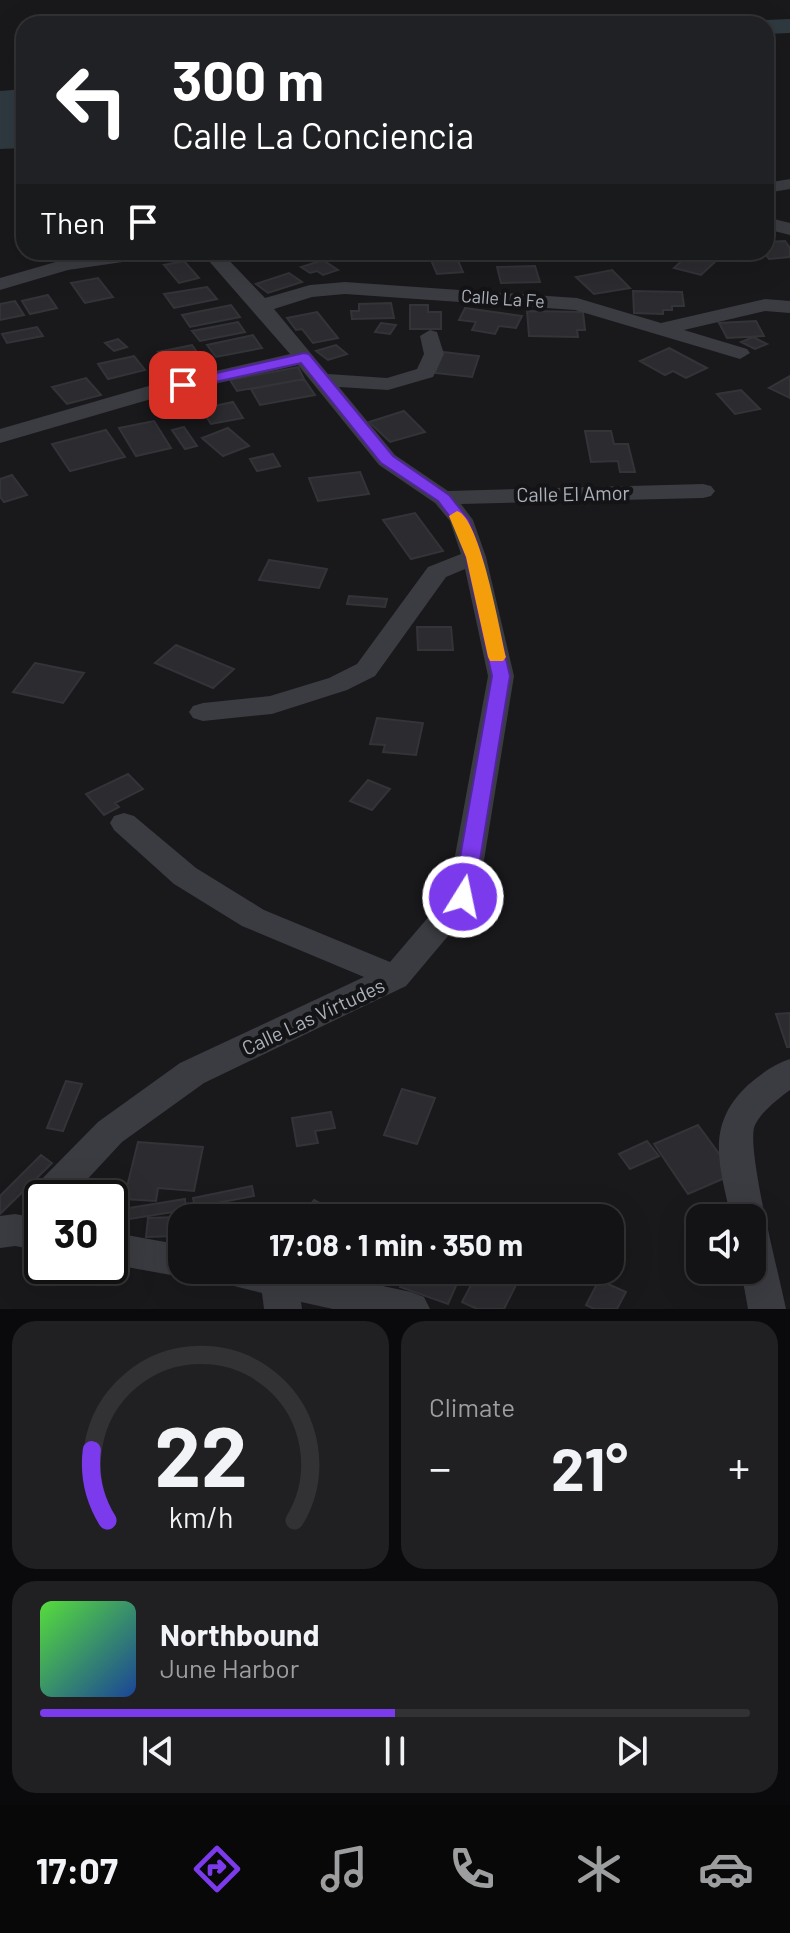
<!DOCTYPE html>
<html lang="en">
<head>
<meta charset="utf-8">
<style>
	:root { --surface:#131315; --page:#202022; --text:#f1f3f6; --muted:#9d9ea0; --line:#323234; --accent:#7c3aed }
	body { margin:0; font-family:Barlow,sans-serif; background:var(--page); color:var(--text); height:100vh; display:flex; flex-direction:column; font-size:30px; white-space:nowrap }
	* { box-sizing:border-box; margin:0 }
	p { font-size:26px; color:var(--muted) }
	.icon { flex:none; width:44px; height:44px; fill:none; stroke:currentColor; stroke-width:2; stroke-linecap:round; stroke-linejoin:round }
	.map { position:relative; height:1309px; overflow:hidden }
	.panel { display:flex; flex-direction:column; gap:12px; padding:12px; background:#0a0a0c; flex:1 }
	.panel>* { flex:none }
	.guide { position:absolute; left:16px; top:16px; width:758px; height:244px; border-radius:24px; box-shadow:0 8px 32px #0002,0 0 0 2px var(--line); background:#202124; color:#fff; overflow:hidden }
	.tools { position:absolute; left:686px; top:1204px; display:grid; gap:16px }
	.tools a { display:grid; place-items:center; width:80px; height:80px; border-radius:16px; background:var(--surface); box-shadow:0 8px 32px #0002,0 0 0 2px var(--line); font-size:40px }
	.speed { position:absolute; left:24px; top:1180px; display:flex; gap:16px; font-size:40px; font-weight:700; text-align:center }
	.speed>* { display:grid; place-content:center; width:104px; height:104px; border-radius:50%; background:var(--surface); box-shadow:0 8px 32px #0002,0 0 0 2px var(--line); line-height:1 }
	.speed .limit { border:4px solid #111; border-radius:12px; background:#fff; color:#111 }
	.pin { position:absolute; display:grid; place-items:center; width:68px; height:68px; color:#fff; margin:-34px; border-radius:16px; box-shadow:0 4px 12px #0006 }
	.me { position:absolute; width:88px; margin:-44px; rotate:10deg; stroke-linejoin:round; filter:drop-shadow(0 0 6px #0008) }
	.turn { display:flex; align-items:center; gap:28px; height:168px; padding:0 24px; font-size:36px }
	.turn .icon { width:104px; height:104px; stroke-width:2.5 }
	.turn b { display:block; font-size:56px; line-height:68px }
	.then { display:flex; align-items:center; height:76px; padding:0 24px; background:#0003; gap:16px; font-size:30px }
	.big { font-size:60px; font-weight:700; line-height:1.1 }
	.panel .tile { flex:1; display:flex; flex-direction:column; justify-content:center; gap:12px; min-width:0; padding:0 28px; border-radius:24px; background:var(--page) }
	.panel .dial { align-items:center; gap:0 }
	.dial svg { height:208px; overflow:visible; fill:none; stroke:var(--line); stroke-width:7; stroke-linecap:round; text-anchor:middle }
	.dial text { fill:var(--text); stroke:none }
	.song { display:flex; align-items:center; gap:24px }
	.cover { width:96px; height:96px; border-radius:12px; background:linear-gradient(135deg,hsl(110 70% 55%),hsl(220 70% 35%)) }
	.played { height:8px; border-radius:4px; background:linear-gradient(90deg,var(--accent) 50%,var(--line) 50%) }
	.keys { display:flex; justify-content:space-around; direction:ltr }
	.heat { display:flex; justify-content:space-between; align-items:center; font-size:44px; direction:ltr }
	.panel .tiles { flex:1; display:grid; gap:12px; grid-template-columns:1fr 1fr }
	.tile:last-child { grid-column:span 2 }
	.trip { position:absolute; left:168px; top:1204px; width:456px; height:80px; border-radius:24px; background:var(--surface); box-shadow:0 8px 32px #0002,0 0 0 2px var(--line); font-weight:700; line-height:80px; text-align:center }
	.menu { display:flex; height:128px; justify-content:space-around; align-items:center; background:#080808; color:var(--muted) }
	.menu .icon { width:56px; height:56px }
	.menu .active { color:var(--accent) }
	.menu b { font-size:36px; color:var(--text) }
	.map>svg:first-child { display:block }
</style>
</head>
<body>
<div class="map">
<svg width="790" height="1309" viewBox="0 0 790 1309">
	<rect width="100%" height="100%" fill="#19191c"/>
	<path fill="#2f3a40" d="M24 89V148L0 149V91Z"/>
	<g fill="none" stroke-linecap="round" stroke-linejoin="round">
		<path fill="#2f3a40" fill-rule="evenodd" d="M790 19V33L766 34V24H757L766 20Z"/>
	</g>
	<path fill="#2c2c30" stroke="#333438" stroke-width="2" d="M785 241 790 248V257L769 259 764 252 766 242Z
		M690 253 717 260 701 275 674 268Z
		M456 256 463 272 437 274 430 258Z
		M323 260 338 270 323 275 317 271 310 273 301 267Z
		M184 261 199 278 179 283 164 265Z
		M535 266 540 282 501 283 497 267Z
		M612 270 630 288 594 294 576 277Z
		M289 273 302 282 268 293 256 284Z
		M98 278 113 297 85 303 71 283Z
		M207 287 217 299 174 308 164 294Z
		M633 291 682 292 684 306H672V310H663V314L634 313Z
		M48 295 57 308 30 314 22 301Z
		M15 301 24 315 0 320V304Z
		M391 303 394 318 352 319 351 311H359V304Z
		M231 305 240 317 190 327 182 315Z
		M410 305H428V312H441V329H410Z
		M465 308 522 316 516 328 499 326 495 334 472 330 476 322 459 320Z
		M527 311 583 312 585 330H577L578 337 529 336Z
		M317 312 338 338 313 343 302 329 296 330 287 318Z
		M756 321 764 336 727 338 719 323Z
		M238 322 245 332 200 341 192 331Z
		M381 323 396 325 390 334 375 332Z
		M37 327 43 336 7 343 2 334Z
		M253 335 262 348 216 357 207 345Z
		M753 337 767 344 755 349 741 342Z
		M118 339 127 347 114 351 105 343Z
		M192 345 210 370 182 376 171 359 164 361 158 352Z
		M336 345 347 354 328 360 316 351Z
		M669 348 707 368 686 378 673 371 665 375 640 361Z
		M443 352 479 356 472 377 435 373Z
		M134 356 145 370 108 379 98 364Z
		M298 367 304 379 237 391 230 380Z
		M790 376V398L769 388Z
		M86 378 101 395 67 404 52 387Z
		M304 379 315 395 260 405 251 389Z
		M741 390 760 409 735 414 717 394Z
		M233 402 243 418 211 424 201 409Z
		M404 411 425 432 390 442 369 422Z
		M154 421 171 448 136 456 119 428Z
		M184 427 197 446 185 449 172 430Z
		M228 428 249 446 223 456 202 438Z
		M106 430 125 457 70 471 52 444Z
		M585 431H611L614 444H628L635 472H620L618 461 591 462Z
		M273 454 280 466 257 471 250 459Z
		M360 472 369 494 318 501 309 478Z
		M12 475 27 495 4 502 0 497V479Z
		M415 513 443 551 411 559 383 520Z
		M269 560 327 569 319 588 259 580Z
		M349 596 387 599 385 607 347 604Z
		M417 627H451L453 650H418Z
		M176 645 234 669 213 688 155 663Z
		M35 663 84 673 63 703 13 692Z
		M377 718 423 723 416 755 383 752 385 745 370 744Z
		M128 774 143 789 115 803 119 807 104 815 86 794Z
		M368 780 390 789 372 810 350 801Z
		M790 1013V1047H787L776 1014Z
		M66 1081 82 1084 63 1131 47 1128Z
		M402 1089 435 1098 417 1144 384 1135Z
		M331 1112 335 1128 315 1131 318 1143 297 1146 292 1118Z
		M698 1125 734 1174 688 1194 654 1144Z
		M647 1141 659 1156 630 1169 619 1154Z
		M138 1142 203 1147 194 1191 158 1188 156 1201 124 1199Z
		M41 1155 52 1163 0 1214V1196Z
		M252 1186 254 1196 195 1207 193 1198Z
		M185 1199 186 1210 110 1222V1211Z
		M314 1200 347 1218H300Z
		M178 1217 177 1236 146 1237 148 1218Z
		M334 1270H387L372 1292Z
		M408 1270H463L448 1304 400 1287Z
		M479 1270H499L519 1279 504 1309H477L462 1302Z
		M599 1280 626 1292 617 1309H594L586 1305Z"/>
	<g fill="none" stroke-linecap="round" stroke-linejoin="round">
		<path fill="#3a3c41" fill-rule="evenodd" d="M790 179V189L766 193V183Z
			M766 217 790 223V235L766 229Z
			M113 252H159L150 258 68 270 0 290V278L66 259Z
			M201 252H221L265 298 310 285 345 282 577 298 661 323 765 299 790 301V313L765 311 684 330 747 349 750 353 740 359 575 310 345 294 312 297 274 309 328 374 387 378 417 369 424 354 420 336 430 330 437 332 444 354 433 377 388 390 339 387 395 455 448 491 703 484 711 486 715 491 711 496 703 498 461 504 473 520 486 557 514 676 478 897 474 905 406 986 204 1083 122 1142 70 1198H42V1212L34 1209 29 1198 34 1187 98 1122 180 1063 364 977 242 926 174 884 114 830 110 823 114 816 124 813 134 816 196 868 264 910 390 962 448 894 488 676 465 569 446 577 375 676 347 690 272 714 203 721 193 718 189 712 193 706 203 703 270 696 329 678 357 664 428 567 461 554 450 521 435 503 379 465 298 365 158 397 0 443V429L145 387 290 354Z
			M790 1059V1090C778 1099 762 1111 755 1125 745 1146 780 1278 786 1309H748L741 1270H752V1218H731C720 1167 704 1126 748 1085 761 1074 774 1064 790 1059Z
			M15 1214 42 1219V1251L15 1246 0 1248V1216Z
			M110 1232 182 1245V1270H196L182 1277 110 1264Z
			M213 1270H308L411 1292 424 1297 430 1309H333L301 1302 302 1309H264L262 1293 218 1282Z"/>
	</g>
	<path fill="#7c3aed" stroke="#51269a" stroke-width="2" d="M304 353 309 354 393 456 449 495 469 520 482 557 510 676 474 897 471 902H456L453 897 492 676 466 557 453 521 438 501 381 463 301 363 183 389 176 385 178 382Z"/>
	<path fill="#f59e0b" d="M457 511C480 517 500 632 506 657L503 661H490L488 657 466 557 449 516Z"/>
	<g text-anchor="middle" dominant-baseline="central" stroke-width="8" stroke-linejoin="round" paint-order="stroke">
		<g font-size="18" fill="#acb2bb" stroke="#141417">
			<text transform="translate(503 298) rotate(4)">Calle La Fe</text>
		</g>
		<g font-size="20" fill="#acb2bb" stroke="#141417">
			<text transform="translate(573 493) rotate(-1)">Calle El Amor</text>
			<text transform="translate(313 1016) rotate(-25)">Calle Las Virtudes</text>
		</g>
	</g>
</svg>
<div class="tools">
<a><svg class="icon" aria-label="sound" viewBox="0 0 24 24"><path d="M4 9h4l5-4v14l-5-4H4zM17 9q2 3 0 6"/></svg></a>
</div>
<div class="speed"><div class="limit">30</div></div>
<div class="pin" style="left:183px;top:385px;background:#d93025"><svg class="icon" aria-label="arrive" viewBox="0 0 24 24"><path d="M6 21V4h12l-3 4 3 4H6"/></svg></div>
<svg class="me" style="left:463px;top:897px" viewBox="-20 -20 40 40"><circle r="17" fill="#7c3aed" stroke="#fff" stroke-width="3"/><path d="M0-11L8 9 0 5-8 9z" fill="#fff"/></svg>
<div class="trip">17:08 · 1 min · 350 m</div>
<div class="guide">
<div class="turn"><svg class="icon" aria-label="left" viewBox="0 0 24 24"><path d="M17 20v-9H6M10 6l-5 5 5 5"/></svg><div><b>300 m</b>Calle La Conciencia</div></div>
<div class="then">Then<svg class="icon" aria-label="arrive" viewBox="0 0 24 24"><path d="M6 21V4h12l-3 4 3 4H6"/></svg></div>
</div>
</div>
<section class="panel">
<div class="tiles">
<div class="tile dial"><svg viewBox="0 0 100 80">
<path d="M14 69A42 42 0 1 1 86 69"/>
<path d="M14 69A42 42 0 0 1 8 42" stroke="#7c3aed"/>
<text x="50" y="56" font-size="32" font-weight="700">22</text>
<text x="50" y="72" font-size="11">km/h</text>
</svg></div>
<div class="tile"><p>Climate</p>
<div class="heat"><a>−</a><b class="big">21°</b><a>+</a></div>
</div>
<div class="tile">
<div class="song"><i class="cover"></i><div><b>Northbound</b><p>June Harbor</p></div></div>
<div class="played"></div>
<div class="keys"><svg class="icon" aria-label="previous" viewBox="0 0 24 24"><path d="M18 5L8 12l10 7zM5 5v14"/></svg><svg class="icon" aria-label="pause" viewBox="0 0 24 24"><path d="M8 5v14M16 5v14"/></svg><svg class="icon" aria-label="next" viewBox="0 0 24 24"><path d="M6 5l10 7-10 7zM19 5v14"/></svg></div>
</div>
</div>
</section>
<nav class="menu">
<b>17:07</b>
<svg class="icon active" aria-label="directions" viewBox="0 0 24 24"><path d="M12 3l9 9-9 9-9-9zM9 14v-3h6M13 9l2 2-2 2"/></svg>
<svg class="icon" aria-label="music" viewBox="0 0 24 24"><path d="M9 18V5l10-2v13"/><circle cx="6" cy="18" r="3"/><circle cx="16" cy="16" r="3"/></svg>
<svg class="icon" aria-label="phone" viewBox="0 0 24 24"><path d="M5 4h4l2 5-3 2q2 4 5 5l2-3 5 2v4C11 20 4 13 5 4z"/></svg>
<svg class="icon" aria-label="climate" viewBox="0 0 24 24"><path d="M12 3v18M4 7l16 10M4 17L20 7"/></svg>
<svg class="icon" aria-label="car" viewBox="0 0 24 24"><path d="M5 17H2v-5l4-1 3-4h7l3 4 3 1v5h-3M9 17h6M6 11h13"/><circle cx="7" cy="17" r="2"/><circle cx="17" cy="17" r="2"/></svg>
</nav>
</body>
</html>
